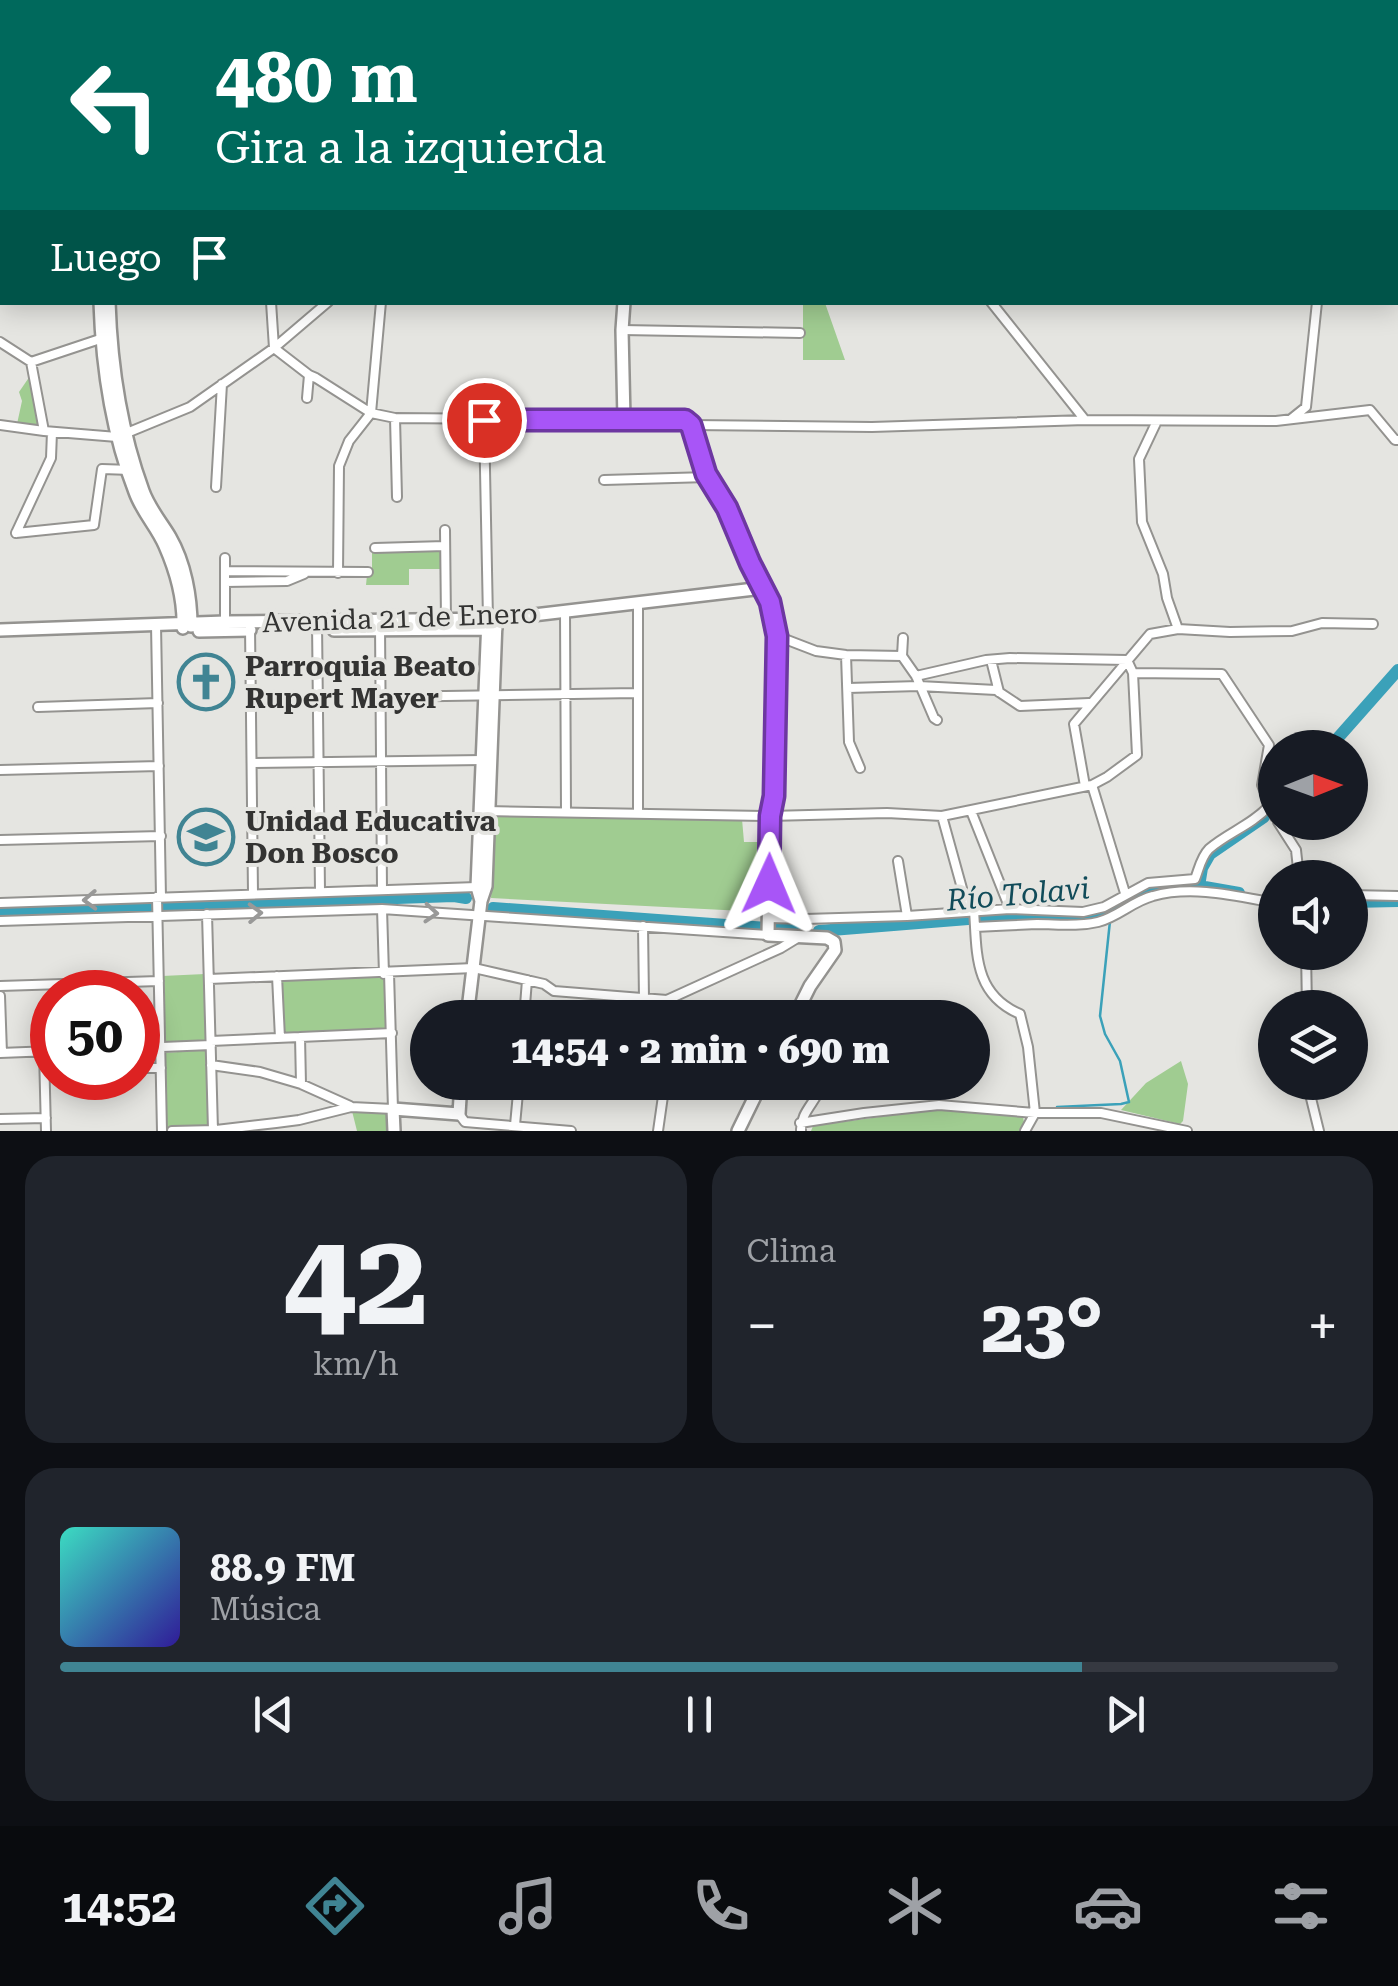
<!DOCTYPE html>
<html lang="es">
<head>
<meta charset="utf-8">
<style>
	:root { --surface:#171b24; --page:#20242c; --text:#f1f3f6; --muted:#9ea1a6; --line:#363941; --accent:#408493 }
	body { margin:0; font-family:"Roboto Serif",serif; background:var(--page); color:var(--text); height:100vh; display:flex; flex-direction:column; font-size:38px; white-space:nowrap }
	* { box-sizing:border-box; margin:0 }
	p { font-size:32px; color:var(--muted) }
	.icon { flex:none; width:55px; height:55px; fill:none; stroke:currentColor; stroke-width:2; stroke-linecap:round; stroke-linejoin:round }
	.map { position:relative; height:1131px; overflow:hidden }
	.drawer { display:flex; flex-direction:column; gap:25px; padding:25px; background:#0d0f14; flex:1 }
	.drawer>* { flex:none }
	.top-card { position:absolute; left:0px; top:0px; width:1400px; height:305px; box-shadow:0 5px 25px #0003; background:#00695c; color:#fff; overflow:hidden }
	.needle { width:65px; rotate:89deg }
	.tools { position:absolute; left:1258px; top:730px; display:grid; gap:20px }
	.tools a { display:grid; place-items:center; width:110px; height:110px; border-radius:50%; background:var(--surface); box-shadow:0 5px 25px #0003; font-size:50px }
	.speed { position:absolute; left:30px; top:970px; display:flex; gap:20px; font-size:50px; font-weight:700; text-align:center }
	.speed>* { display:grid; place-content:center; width:130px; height:130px; border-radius:50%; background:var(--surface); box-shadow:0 5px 25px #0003; line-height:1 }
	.speed .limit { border:15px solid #d22; background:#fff; color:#111 }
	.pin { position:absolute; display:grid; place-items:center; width:85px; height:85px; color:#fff; margin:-42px; border:5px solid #fff; border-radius:50%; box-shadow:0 2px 10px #0007 }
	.me { position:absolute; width:110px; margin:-55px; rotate:1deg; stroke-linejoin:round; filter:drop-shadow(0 0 8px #0008) }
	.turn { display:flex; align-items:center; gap:35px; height:210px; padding:0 50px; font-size:45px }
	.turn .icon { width:130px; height:130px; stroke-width:2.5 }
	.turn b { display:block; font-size:70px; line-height:85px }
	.then { display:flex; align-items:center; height:95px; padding:0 50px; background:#0003; gap:20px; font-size:38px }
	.big { font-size:75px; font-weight:800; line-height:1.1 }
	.drawer .widget { flex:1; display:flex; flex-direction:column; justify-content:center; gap:15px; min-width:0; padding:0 35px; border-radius:30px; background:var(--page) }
	.drawer .dial { align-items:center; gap:0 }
	.dial b { font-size:130px; line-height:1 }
	.song { display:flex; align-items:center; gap:30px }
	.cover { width:120px; height:120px; border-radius:15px; background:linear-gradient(135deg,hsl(170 70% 55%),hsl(250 70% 35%)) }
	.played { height:10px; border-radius:5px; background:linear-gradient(90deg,var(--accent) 80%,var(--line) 80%) }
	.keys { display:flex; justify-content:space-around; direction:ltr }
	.heat { display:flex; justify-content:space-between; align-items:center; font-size:55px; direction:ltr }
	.drawer .tiles { flex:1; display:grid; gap:25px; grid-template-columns:1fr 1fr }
	.widget:last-child { grid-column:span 2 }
	.trip { position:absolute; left:410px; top:1000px; width:580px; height:100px; border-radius:50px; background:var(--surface); box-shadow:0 5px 25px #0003; font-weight:800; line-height:100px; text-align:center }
	.tab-bar { display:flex; height:160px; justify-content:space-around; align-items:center; background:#090b0e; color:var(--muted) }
	.tab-bar .icon { width:70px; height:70px }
	.tab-bar .selected { color:var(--accent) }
	.tab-bar b { font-size:45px; color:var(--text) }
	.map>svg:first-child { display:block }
</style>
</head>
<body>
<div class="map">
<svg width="1398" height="1131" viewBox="0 0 1398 1131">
	<rect width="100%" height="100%" fill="#e5e5e1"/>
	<path fill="#a0cc91" d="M803 303H825L845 360H803Z
		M30 376 38 424 33 426 17 424 22 401 19 392Z
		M372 551H441V569H409V585H366L367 575H372Z
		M495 815 742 819 744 842H763V912L491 898Z
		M205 974 208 1040 164 1042 162 976Z
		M386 977 387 1031 283 1034 281 980Z
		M206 1050 209 1125 165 1128 164 1053Z
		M1181 1061 1188 1084 1183 1121 1180 1124 1121 1110 1146 1083Z
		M938 1109 1023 1117 1024 1122 1020 1131H811L813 1126Z
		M352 1111H388V1131H357Z"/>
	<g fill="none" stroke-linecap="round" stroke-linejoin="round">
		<path stroke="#3ba1b9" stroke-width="2.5" d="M1057 1107 1121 1104 1129 1102 1120 1061 1105 1034 1100 1016 1110 921"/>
		<path stroke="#3ba1b9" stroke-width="12" d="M1329 748 1398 670
			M1199 886 1202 868 1210 854 1264 817
			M1350 902 1398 901
			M165 906 454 896 466 898
			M493 908 795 930
			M3 912 148 907
			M819 931 968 919H1089L1110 914 1150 892 1166 888 1199 886 1239 893"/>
		<g stroke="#949390" stroke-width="12">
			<path id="street" d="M272 2V0
				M403 2V0
				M480 2 481 0
				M0 52H2
				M0 114H2
				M0 172H2
				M0 226H2
				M271 302 274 348 309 375 316 378 371 413 395 418 624 420
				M991 302 1085 420 1276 421 1370 410 1395 440H1398
				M622 330 800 333
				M0 342 31 362 106 337
				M31 362 44 431
				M307 398 309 375
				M395 418 397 497
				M1291 419 1306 407 1317 302
				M484 420 488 619
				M1157 421 1139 459 1142 522 1163 574 1167 598 1178 629
				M0 425 44 431 117 437 190 407 274 348 328 302
				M691 425 872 427 1085 420
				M604 480 708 477
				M216 487 222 384
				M445 530 446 620
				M16 533 94 525 102 469 131 470
				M16 533 51 458 52 432
				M375 548 445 546
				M225 558V624
				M225 571 368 572
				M338 573 339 466 349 441 371 413 381 302
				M225 582 287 581 304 574
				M638 602V813
				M565 612 566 812
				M317 623 320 891
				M156 625 161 897
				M380 625 382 890
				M250 627 253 893
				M777 636 816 651 846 655 902 656
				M903 638 902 656 916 676 934 718 937 720
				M846 655 849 742 860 768
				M991 660 999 692
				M1133 673 1222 674 1269 745 1262 785 1275 817
				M916 676 986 660 1010 658 1127 660
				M848 688 919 686 996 690 1020 706 1089 703
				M381 697 637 693
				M38 707 158 703
				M252 763 483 760
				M0 770 159 766
				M1092 785 1125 893
				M1085 786 1074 724 1150 634 1178 629 1230 632 1292 631 1322 623 1373 624
				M486 811 770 816 887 813 942 816 1092 785 1107 777 1137 755 1133 673 1127 660
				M971 811 1010 909
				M942 816 968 910
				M1278 822 1296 850 1299 878
				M382 826 480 824
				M0 840 161 836
				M898 861 907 916
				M1350 895 1398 896
				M157 897 162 1131
				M0 903 477 887
				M382 909 384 974
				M974 910C977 952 973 994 1020 1014L1028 1047 1035 1113 1025 1131
				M207 914 213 1130
				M769 918 805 919 907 916 1010 909 1083 912 1104 907 1148 883 1195 879C1199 869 1201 857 1209 849 1227 833 1252 825 1269 806
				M0 921 382 909 768 935
				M643 926 644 999
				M975 927C996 926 1016 925 1037 924 1057 924 1077 927 1098 922 1118 917 1133 901 1153 896 1192 885 1236 896 1275 903
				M1306 952 1307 1008
				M277 976 280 1038
				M209 979 474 968 544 984 554 991 667 1000
				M0 986 159 981
				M0 996 2 1053
				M524 1018 527 980
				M667 1018V1000L781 948 799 937
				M300 1037 301 1084
				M211 1041 392 1033
				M138 1048 211 1045
				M44 1051 46 1131
				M0 1053 52 1051
				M211 1065 260 1072 301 1084 350 1106
				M138 1068H161
				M1307 1082 1319 1131
				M459 1114 465 1122 571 1131
				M0 1119 46 1118
				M800 1123 864 1113 939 1105 1035 1113H1101L1187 1131
				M515 1125 519 1082
				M172 1131 216 1130 276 1123 299 1120 351 1107 393 1109 389 973
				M658 1131 665 1082
				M801 1131C800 1111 819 1100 822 1082"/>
		</g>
		<g stroke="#949390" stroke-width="16">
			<path id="secondary" d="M56 0V2
				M756 0 758 2
				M1328 2V0
				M1336 2V0
				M100 302C102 365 112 433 135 492 142 512 157 527 165 546 176 571 184 601 183 628
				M109 302C111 366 121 431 143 491 149 508 161 522 170 537 185 563 191 597 191 626
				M624 302 622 330 624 420H685L691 425 706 474 727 509 750 563 770 602 777 636 774 796 770 816 768 935 827 938 834 942 835 950 810 986 794 1018
				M0 630 225 622 500 619 763 588
				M334 630 496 629
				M199 631 250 630
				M481 901 486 886 496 621
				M467 1018 481 901 477 887 488 619
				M394 1131 393 1109 459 1114 461 1082
				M738 1131 762 1082"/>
		</g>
		<g stroke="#c2c2c2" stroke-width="18">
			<path id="primary" d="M1019 0 1027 2"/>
		</g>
		<use href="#street" stroke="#fff" stroke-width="8"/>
		<use href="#secondary" stroke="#fff" stroke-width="11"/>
		<use href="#primary" stroke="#e7b0ae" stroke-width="12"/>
	</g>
	<defs><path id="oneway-chevron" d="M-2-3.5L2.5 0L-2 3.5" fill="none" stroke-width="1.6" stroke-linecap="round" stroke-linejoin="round" transform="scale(2.5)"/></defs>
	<g stroke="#999998">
		<use href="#oneway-chevron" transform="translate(90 900) rotate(178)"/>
		<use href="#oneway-chevron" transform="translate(255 913) rotate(-2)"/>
		<use href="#oneway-chevron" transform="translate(431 913) rotate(4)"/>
	</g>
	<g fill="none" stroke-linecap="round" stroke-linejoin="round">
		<g stroke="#6d37a1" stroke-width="25">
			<path id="route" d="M484 420H685L691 425 706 474 727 508 750 563 770 602 777 636 774 796 770 816 769 884"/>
		</g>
		<use href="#route" stroke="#a855f7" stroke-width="18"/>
	</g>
	<defs>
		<g id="church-ring" transform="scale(2.875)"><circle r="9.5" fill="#e5e5e1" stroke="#408493" stroke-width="1.5"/><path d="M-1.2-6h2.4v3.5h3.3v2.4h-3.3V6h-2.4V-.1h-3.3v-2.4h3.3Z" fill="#408493"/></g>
		<g id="school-ring" transform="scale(2.875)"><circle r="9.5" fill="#e5e5e1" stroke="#408493" stroke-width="1.5"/><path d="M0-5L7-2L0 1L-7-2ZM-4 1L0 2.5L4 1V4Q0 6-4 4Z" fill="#408493"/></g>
	</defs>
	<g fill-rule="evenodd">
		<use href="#church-ring" x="206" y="682"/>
		<use href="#school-ring" x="206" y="837"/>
	</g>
	<g text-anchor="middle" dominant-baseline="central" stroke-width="8" stroke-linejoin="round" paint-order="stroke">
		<g font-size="28" fill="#333332" stroke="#e5e5e1">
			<text transform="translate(400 618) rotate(-2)">Avenida 21 de Enero</text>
		</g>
		<g font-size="28" font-weight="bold" fill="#333332" stroke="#e5e5e1" text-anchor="start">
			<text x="245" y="666">Parroquia Beato<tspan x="245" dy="32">Rupert Mayer</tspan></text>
			<text x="245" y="821">Unidad Educativa<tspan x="245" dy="32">Don Bosco</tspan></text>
		</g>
		<g font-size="30" font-style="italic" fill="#114b59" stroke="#e5e5e1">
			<text transform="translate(1018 894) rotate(-5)">Río Tolavi</text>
		</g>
	</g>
</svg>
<div class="tools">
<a><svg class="needle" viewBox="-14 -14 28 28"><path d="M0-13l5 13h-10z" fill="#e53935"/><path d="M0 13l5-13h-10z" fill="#9ea1a6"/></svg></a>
<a><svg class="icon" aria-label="sound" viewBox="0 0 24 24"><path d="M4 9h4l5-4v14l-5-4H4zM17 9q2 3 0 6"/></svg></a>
<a><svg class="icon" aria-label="layers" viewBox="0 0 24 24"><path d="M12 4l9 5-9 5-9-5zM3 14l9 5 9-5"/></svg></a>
</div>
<div class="speed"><div class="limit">50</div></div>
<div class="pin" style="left:484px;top:420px;background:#d93025"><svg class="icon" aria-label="arrive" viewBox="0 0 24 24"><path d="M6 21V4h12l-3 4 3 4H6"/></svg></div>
<svg class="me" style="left:769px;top:884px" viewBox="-20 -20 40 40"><path d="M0-17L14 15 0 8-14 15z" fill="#a855f7" stroke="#fff" stroke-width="4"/></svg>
<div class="trip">14:54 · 2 min · 690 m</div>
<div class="top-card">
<div class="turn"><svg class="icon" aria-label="left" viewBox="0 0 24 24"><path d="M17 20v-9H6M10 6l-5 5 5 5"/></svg><div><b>480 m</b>Gira a la izquierda</div></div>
<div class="then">Luego<svg class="icon" aria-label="arrive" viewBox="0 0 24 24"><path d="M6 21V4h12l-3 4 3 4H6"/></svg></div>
</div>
</div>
<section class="drawer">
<div class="tiles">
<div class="widget dial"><b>42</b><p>km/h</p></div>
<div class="widget"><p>Clima</p>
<div class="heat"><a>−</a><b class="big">23°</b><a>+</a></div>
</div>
<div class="widget">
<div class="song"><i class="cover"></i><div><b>88.9 FM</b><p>Música</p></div></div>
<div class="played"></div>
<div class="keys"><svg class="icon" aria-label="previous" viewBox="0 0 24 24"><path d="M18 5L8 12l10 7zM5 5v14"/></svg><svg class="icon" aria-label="pause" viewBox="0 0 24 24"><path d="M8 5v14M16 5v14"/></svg><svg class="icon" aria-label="next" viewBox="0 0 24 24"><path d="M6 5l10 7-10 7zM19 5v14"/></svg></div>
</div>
</div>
</section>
<nav class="tab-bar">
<b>14:52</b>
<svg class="icon selected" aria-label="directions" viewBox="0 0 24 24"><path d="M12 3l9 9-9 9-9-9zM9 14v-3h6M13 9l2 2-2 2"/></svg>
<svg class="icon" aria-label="music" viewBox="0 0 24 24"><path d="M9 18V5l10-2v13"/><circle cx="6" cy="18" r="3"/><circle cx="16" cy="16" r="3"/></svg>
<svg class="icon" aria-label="phone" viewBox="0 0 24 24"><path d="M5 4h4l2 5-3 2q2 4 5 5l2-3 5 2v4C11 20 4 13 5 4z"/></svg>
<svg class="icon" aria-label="climate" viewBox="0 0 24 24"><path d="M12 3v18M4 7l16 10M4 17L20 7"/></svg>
<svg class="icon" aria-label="car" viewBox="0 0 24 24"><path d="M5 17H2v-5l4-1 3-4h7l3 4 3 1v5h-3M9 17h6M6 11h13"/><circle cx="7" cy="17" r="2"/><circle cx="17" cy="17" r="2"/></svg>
<svg class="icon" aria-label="filters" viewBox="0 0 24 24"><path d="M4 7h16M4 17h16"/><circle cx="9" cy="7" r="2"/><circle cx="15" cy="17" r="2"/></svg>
</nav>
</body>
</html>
